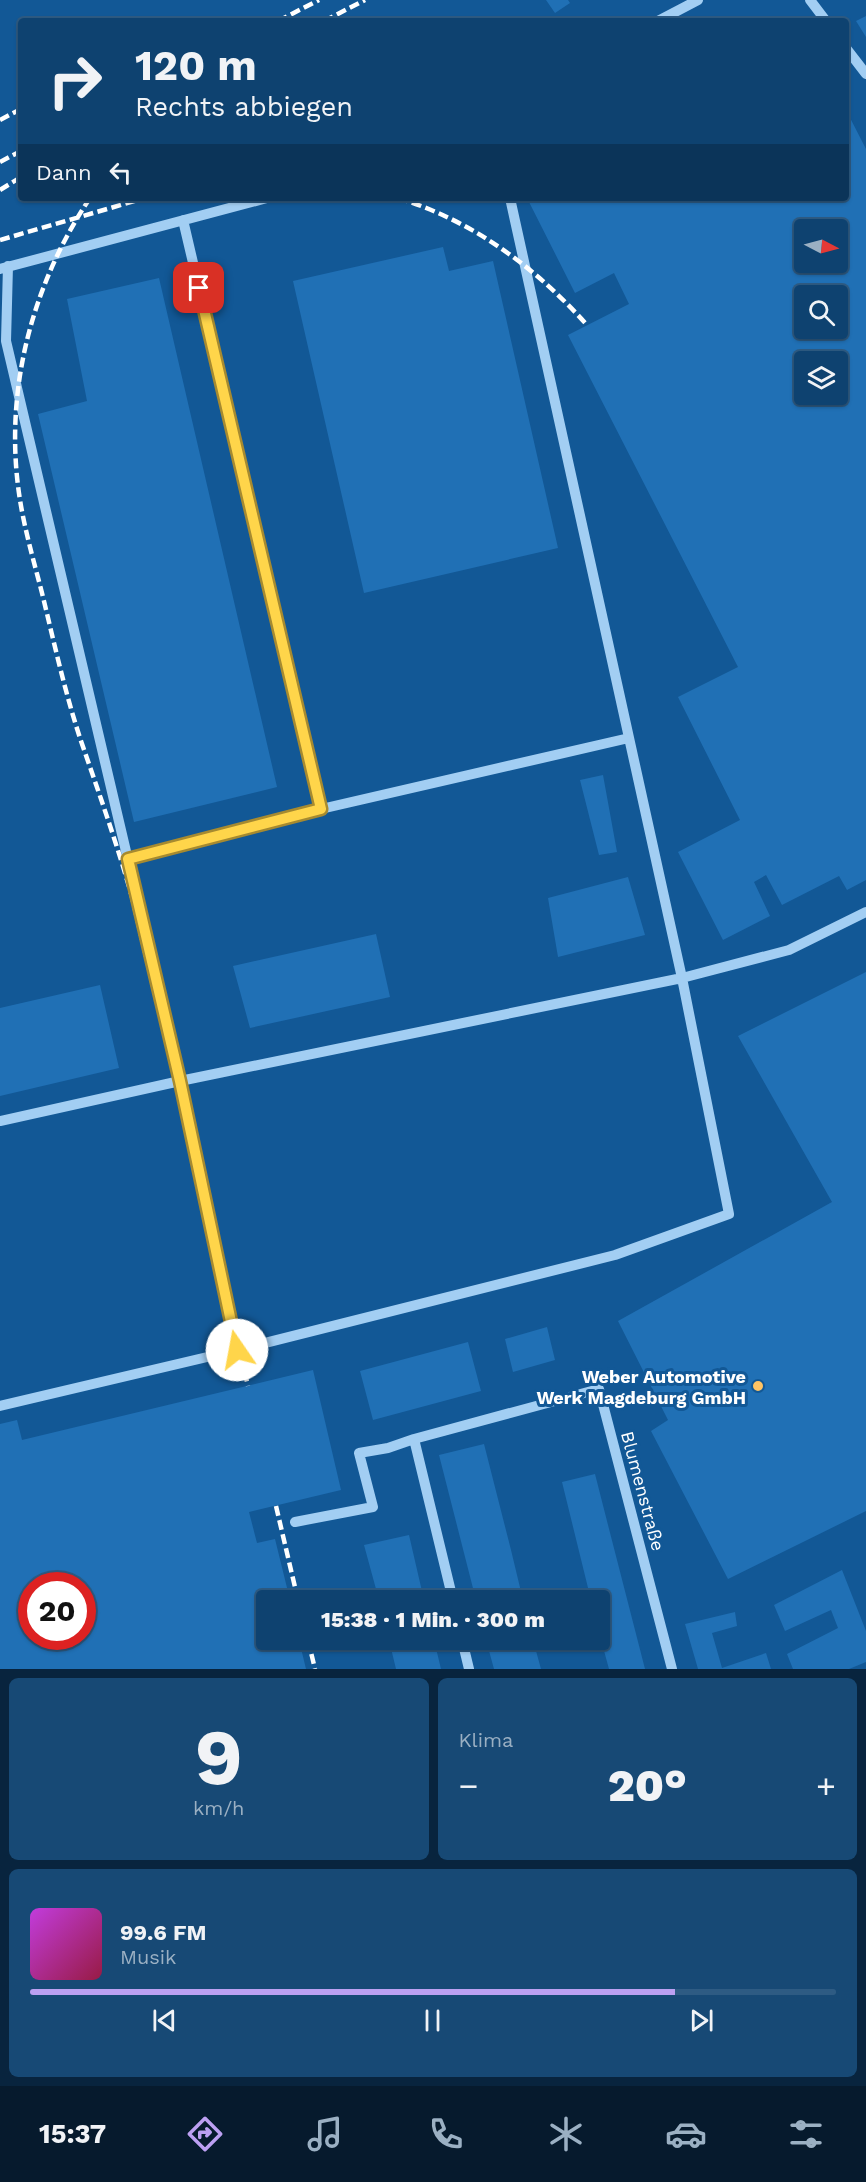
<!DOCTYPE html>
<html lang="de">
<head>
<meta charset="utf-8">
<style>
	:root { --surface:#0e4270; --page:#174975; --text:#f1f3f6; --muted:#9bb0c3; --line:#2e5b83; --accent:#bca0f2 }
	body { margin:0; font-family:"Work Sans",sans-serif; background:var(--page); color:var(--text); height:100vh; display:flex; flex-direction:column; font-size:22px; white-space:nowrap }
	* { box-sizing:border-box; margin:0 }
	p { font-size:20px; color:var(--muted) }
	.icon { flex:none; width:33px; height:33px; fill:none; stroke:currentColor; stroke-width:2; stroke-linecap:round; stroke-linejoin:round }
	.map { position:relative; height:1669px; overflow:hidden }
	.panel { display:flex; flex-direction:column; gap:9px; padding:9px; background:#08243e; flex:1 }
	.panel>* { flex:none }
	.guide { position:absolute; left:18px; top:18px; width:831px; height:183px; border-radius:6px; box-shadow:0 2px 4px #0004,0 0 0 2px var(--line); background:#0e4270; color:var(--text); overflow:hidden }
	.needle { width:39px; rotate:96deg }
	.tools { position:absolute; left:794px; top:219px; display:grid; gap:12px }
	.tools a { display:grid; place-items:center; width:54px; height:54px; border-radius:6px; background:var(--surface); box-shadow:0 2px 4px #0004,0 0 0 2px var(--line); font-size:30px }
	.speed { position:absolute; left:18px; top:1572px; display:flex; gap:12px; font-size:30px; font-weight:700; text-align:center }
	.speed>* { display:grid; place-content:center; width:78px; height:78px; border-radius:50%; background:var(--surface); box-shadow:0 2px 4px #0004,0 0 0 2px var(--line); line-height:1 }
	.speed .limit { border:9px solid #d22; background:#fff; color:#111 }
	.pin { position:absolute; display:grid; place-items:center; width:51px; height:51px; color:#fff; margin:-26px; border-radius:12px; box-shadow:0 3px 9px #0006 }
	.me { position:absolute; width:66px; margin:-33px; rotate:348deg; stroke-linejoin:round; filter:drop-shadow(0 0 4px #0008) }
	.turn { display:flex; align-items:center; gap:21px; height:126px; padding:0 18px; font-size:27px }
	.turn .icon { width:78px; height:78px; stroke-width:2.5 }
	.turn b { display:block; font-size:42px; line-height:51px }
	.then { display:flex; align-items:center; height:57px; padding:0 18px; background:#0003; gap:12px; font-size:22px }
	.big { font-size:45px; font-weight:800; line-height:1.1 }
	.panel .widget { flex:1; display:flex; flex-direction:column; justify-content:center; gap:9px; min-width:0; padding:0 21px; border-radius:9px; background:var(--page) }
	.panel .dial { align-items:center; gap:0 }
	.dial b { font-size:78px; line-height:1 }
	.song { display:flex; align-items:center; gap:18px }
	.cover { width:72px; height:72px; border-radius:9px; background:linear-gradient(135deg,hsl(290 70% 55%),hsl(340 70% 35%)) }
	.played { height:6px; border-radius:3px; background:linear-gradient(90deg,var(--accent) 80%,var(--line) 80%) }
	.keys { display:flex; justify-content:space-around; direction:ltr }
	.heat { display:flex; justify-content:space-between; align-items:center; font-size:33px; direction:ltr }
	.panel .tiles { flex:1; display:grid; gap:9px; grid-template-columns:1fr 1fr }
	.widget:last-child { grid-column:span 2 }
	.trip { position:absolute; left:256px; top:1590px; width:354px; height:60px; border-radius:6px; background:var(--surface); box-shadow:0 2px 4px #0004,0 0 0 2px var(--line); font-weight:800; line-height:60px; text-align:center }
	.dock { display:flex; height:96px; justify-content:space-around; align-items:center; background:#061a2d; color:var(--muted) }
	.dock .icon { width:42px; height:42px }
	.dock .on { color:var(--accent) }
	.dock b { font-size:27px; color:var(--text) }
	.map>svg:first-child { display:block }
</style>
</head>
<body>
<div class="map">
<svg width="866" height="1669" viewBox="0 0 866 1669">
	<rect width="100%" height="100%" fill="#125896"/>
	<path fill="#2070b5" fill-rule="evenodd" d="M546 0H568L570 3 555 13Z
		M866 16V37L856 21Z
		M846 110 866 149V880L847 890 839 876 782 905 766 875 754 882 770 916 723 940 678 852 740 820 678 697 738 667 568 335 629 304 614 273 575 293 527 198H846ZM804 230H837V262H804ZM804 296H837V328H804ZM804 362H837V394H804Z
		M443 247 449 271 493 261 558 548 364 593 293 281Z
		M159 278 277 787 134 822 38 414 87 401 67 299Z
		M603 775 617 852 599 855 580 780Z
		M628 877 645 935 558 957 548 898Z
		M376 934 390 997 250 1028 233 966Z
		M866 972V1511L728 1579 651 1431 668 1420 618 1321 832 1202 738 1036Z
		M100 985 119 1068 0 1096V1008Z
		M547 1327 555 1360 513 1372 505 1339Z
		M468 1342 481 1391 373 1420 360 1371Z
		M313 1370 341 1490 249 1512 257 1543 275 1539 290 1600H267V1640H299L306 1669H0V1424L17 1420 22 1440ZM32 1586H82V1636H32Z
		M484 1444 511 1550 523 1600H476L439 1455Z
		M595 1474 608 1525 645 1669H609L600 1636V1600H591L562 1482Z
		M409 1535 424 1600H379L364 1545Z
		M842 1570 866 1631V1662L849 1669H793L787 1654 838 1628 831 1610 785 1631 774 1605Z
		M735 1612 737 1626 712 1633 722 1668 766 1653 771 1669H698L685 1624Z
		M389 1640H434L441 1669H396Z
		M486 1640H533L541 1669H494Z"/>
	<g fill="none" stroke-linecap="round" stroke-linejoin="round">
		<path stroke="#a2cef3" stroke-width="10" d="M810 0 826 21
			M658 21 698 0
			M846 48 866 74
			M183 220 321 809
			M8 266 6 341 180 1081 237 1350
			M0 269 267 198
			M128 859 321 809 629 738
			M0 1121 180 1081 682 978 789 950 866 912
			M0 1406 237 1350 615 1255 729 1214 682 978 510 198
			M295 1522 373 1507 359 1453 388 1448 414 1439
			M453 1600 414 1439 599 1389 672 1669
			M462 1640 469 1669"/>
		<path stroke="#fff" stroke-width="4.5" stroke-dasharray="10 4.5" stroke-linecap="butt" d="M278 21 319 0
			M324 21 365 0
			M0 120 21 109
			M0 162 21 151
			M0 190 21 177
			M90 198C31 286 3 394 20 500 25 531 34 562 42 593 54 642 65 693 81 741 99 793 117 844 132 897L248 1386
			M398 198C473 221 535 267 587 325
			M0 240 145 198
			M276 1506 298 1600
			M308 1640 315 1669"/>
	</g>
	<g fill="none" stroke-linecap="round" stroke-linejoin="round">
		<g stroke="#a68a30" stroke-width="15">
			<path id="route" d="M199 288 321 809 128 859 180 1081 237 1350"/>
		</g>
		<use href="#route" stroke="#ffd54a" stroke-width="10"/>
	</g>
	<circle fill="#ffc464" stroke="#125896" stroke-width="2" cx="758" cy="1386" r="6"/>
	<g text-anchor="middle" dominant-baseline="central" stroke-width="6" stroke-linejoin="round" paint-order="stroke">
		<g font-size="18" font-weight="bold" fill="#fff" stroke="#125896" text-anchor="end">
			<text x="746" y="1376">Weber Automotive<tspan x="746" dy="21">Werk Magdeburg GmbH</tspan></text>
		</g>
		<g font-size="18" fill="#fff" stroke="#125896">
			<text transform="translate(643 1491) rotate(75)">Blumenstraße</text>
		</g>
	</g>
</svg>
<div class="tools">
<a><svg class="needle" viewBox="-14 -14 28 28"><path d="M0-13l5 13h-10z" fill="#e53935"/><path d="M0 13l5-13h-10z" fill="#9bb0c3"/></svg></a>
<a><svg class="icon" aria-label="search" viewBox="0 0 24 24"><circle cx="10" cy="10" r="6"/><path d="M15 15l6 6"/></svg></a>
<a><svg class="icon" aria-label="layers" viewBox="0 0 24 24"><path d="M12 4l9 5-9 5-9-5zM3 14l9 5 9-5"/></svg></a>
</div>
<div class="speed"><div class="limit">20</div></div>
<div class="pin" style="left:199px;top:288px;background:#d93025"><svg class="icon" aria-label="arrive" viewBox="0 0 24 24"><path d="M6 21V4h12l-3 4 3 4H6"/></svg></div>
<svg class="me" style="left:237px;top:1350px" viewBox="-20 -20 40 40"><circle r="19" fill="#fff"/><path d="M0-13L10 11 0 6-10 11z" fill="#ffd54a"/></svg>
<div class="trip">15:38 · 1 Min. · 300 m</div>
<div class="guide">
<div class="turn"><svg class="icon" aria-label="right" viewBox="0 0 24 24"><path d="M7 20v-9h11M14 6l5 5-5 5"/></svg><div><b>120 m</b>Rechts abbiegen</div></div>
<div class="then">Dann<svg class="icon" aria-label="left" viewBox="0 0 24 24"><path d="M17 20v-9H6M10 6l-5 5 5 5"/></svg></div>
</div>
</div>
<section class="panel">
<div class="tiles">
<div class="widget dial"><b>9</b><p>km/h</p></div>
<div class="widget"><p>Klima</p>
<div class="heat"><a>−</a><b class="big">20°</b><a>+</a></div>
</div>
<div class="widget">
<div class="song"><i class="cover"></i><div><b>99.6 FM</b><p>Musik</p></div></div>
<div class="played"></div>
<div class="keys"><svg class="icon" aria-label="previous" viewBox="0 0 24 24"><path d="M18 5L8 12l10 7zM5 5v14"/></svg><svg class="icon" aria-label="pause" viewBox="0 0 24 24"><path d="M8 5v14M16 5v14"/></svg><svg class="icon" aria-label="next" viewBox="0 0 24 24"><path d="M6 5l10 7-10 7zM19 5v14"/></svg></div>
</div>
</div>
</section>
<nav class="dock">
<b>15:37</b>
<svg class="icon on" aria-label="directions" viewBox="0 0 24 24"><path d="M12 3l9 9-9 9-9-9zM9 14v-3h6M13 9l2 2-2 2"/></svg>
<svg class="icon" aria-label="music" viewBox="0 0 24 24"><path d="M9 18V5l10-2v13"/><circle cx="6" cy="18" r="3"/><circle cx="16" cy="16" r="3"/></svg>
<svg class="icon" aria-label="phone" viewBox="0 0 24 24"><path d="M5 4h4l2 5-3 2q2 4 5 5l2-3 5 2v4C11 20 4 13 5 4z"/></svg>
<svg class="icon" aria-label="climate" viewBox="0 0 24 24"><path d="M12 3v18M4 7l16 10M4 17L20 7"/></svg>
<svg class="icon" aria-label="car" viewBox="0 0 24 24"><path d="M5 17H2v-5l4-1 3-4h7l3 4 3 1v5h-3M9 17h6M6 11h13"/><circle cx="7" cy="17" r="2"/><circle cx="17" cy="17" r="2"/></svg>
<svg class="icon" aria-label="filters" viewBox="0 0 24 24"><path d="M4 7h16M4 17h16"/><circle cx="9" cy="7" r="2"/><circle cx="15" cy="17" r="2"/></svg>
</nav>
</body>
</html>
